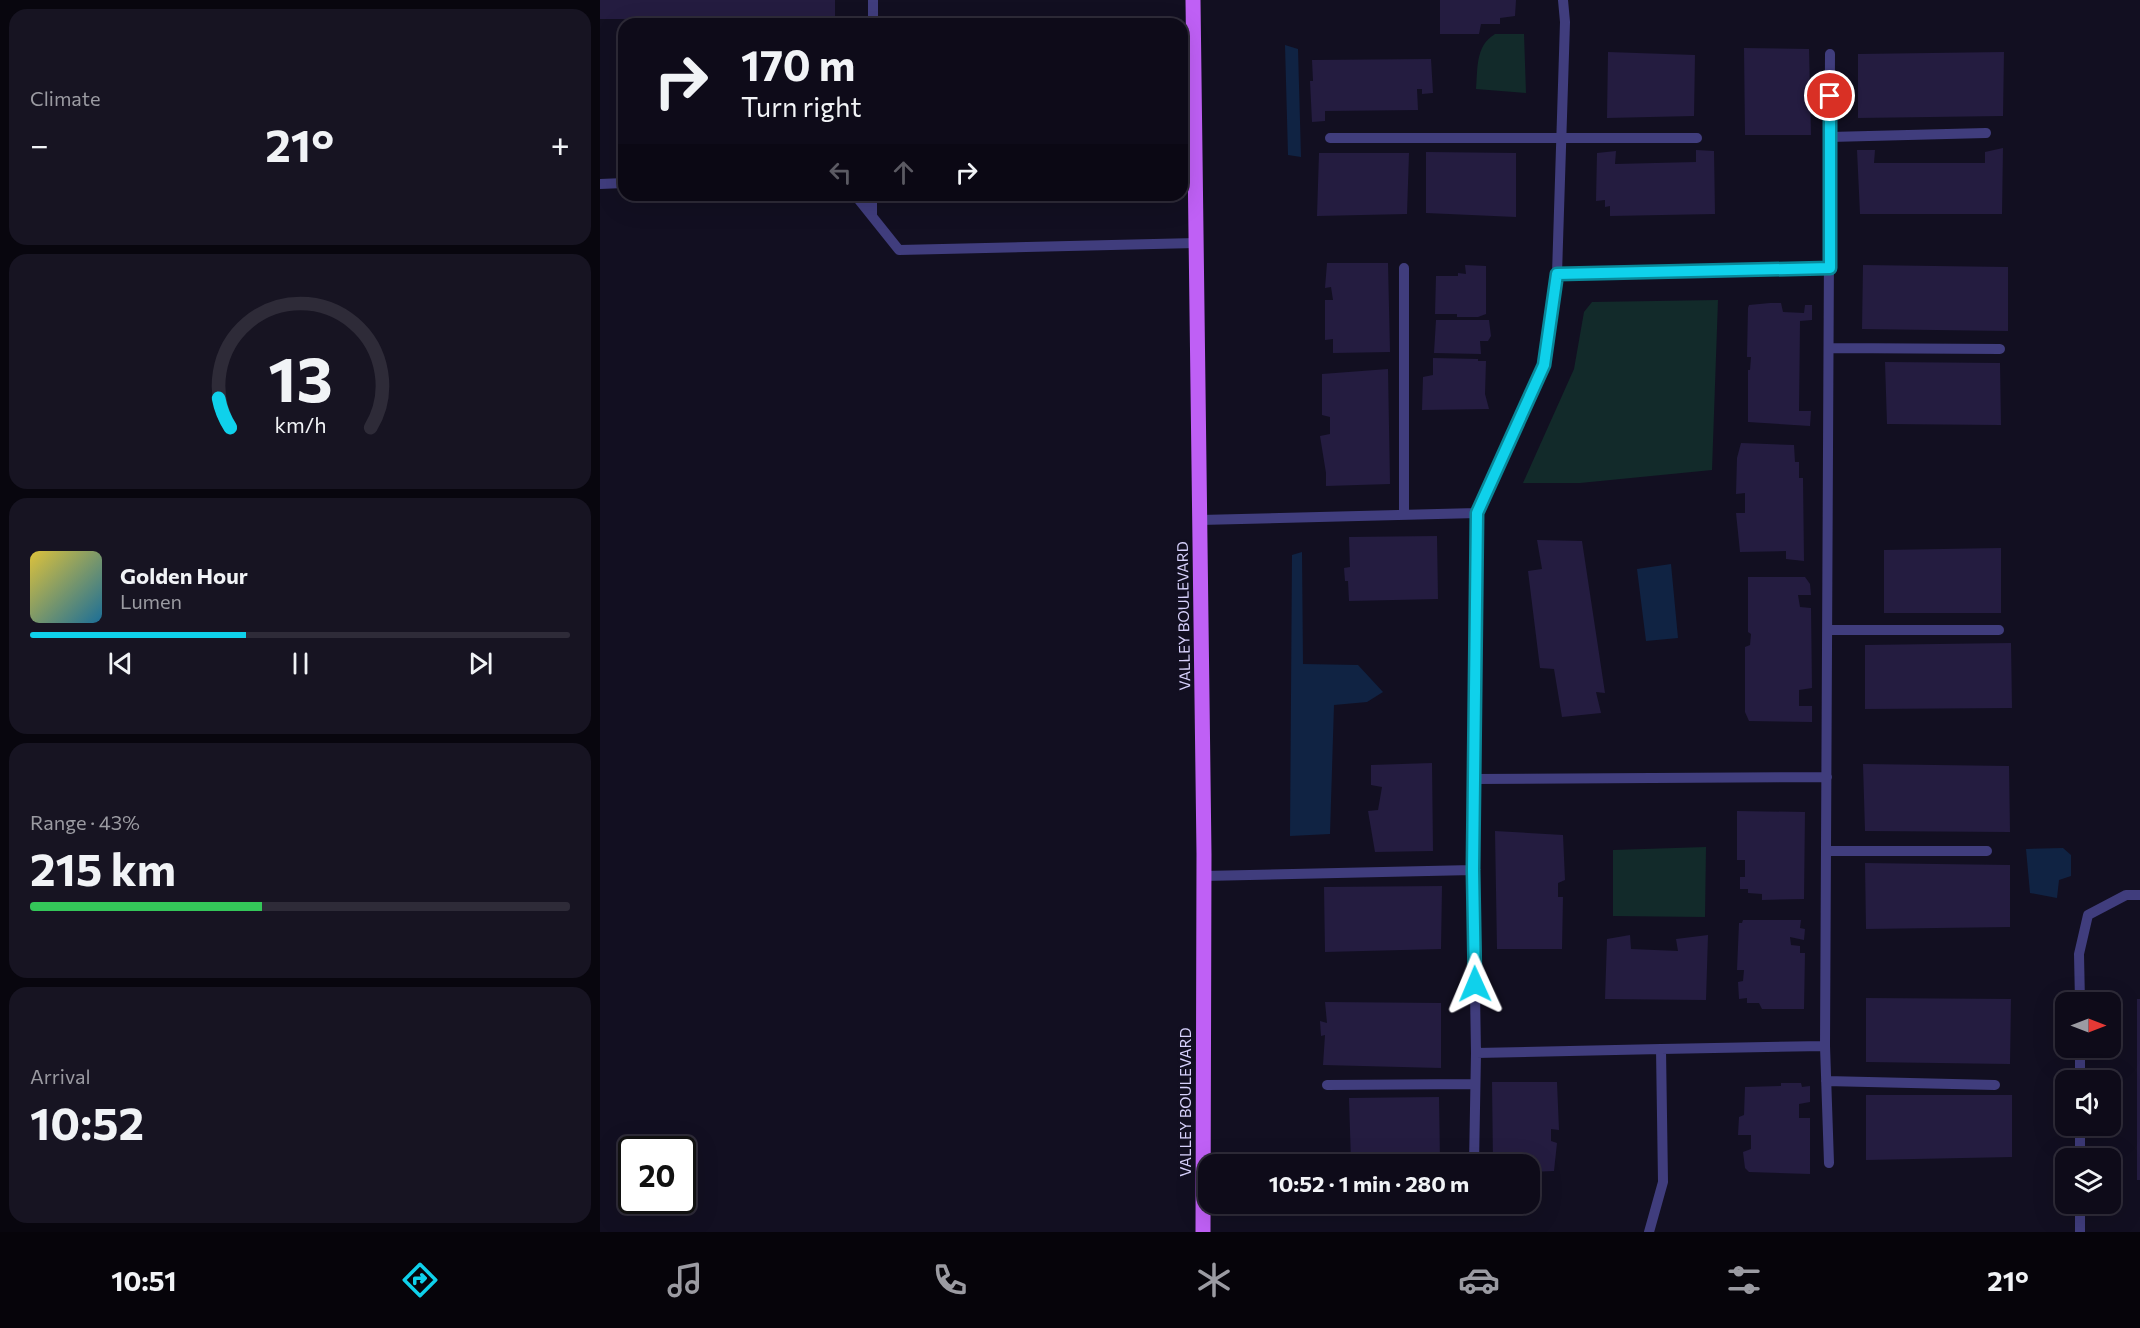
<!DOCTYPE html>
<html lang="en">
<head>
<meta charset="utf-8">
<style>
	:root { --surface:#0e0b19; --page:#171422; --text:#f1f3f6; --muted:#9b9ba2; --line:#2e2b38; --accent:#0fd1eb }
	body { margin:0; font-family:Commissioner,sans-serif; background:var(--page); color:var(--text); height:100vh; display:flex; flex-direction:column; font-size:22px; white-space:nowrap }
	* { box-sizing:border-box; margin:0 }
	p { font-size:20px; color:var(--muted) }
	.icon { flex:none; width:33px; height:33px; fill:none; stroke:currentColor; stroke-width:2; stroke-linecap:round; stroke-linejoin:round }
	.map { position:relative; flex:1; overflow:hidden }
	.panel { display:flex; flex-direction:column; gap:9px; padding:9px; background:#08060e; width:600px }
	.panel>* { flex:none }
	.banner { position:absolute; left:18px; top:18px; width:570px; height:183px; border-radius:18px; box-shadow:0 6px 24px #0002,0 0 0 2px var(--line); background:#0e0b19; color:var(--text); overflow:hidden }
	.needle { width:39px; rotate:90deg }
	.tools { position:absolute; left:1455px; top:992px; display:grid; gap:12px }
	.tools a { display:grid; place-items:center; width:66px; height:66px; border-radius:12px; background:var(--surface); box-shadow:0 6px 24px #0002,0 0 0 2px var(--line); font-size:30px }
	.speed { position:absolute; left:18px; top:1136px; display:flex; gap:12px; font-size:30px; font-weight:700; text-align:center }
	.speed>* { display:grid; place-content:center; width:78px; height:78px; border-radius:50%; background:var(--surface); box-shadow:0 6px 24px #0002,0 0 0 2px var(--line); line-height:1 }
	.speed .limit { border:3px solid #111; border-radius:9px; background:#fff; color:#111 }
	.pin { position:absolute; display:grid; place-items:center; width:51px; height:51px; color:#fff; margin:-26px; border:3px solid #fff; border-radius:50%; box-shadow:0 2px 6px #0007 }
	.me { position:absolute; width:66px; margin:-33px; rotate:359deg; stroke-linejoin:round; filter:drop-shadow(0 0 4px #0008) }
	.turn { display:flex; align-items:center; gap:21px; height:126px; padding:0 24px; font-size:27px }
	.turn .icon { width:78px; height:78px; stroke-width:2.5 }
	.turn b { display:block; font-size:42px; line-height:51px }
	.lanes { display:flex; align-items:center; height:57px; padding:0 24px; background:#0003; justify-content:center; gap:30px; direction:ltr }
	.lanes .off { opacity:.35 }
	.big { font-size:45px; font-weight:700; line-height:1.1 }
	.panel .card { flex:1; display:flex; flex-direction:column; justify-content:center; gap:9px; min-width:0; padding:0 21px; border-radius:18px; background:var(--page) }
	.panel .dial { align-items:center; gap:0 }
	.dial svg { height:156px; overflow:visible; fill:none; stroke:var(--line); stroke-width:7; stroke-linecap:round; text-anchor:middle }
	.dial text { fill:var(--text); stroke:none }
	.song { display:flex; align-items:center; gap:18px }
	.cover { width:72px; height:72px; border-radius:9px; background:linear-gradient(135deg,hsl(50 70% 55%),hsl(200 70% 35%)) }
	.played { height:6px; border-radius:3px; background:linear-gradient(90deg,var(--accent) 40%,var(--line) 40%) }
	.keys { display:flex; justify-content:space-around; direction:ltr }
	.heat { display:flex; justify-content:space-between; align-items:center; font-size:33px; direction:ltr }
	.charge { height:9px; border-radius:4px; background:linear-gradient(90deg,#34c759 43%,var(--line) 0) }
	.trip { position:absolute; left:598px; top:1154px; width:342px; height:60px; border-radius:18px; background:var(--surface); box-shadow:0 6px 24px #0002,0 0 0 2px var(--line); font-weight:700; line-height:60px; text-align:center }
	.dock { display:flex; height:96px; justify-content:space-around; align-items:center; background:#06040a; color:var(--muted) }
	.dock .icon { width:42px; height:42px }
	.dock .selected { color:var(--accent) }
	.dock b { font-size:27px; color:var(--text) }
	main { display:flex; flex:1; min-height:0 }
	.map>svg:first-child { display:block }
</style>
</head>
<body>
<main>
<section class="panel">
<div class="card"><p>Climate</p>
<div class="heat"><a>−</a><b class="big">21°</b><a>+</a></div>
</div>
<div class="card dial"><svg viewBox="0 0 100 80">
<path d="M14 69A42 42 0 1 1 86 69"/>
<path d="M14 69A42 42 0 0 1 8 54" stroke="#0fd1eb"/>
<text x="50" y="56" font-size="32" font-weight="700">13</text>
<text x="50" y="72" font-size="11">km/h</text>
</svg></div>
<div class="card">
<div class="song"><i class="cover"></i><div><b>Golden Hour</b><p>Lumen</p></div></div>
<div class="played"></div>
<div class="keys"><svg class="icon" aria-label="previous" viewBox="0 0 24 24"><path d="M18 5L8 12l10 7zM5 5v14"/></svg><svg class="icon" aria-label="pause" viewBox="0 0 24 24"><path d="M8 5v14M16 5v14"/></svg><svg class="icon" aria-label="next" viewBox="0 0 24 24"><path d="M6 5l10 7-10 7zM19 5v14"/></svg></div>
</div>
<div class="card"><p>Range · 43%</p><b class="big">215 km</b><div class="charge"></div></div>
<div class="card"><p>Arrival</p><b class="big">10:52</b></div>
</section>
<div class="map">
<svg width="1540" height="1232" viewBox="0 0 1540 1232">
	<rect width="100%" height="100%" fill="#120f21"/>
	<path fill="#122a2a" d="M895 34H924L926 93 876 89C878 69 875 46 895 34Z
		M1118 300 1112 470 980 483H923L974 369 984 312 992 302Z
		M1106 847 1105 917 1013 916V850Z"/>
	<path fill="#102343" d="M685 45 698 49 701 157 688 155Z
		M702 552 703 664 758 665 783 692 767 702 734 705 730 834 690 836 692 555Z
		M1071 564 1078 638 1046 641 1037 569Z
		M1463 848 1471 855V876L1459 880 1457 898 1430 893 1426 849Z"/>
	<path fill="#241c40" d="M0 0H235V24H85V19H0Z
		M840 0H916L915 16 900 18V24H881L879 34H840Z
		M1144 48 1209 49 1211 135H1145Z
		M1008 52 1095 55 1094 116 1007 118Z
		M1404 52 1403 116 1258 118V54Z
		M831 59 833 93 822 94V89H817L818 110 725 111V121L712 122 710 81H713L712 60Z
		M1403 148 1402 214H1260L1257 150H1275L1274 163H1385V152Z
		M1096 150 1114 151 1115 214 1010 216V206L1005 207V200L996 201 997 153 1016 151 1015 164 1096 162Z
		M826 152 916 153V217L826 213Z
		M719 153H809L807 214 717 216Z
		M727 263H788L790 352 733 353V339L725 340V300H733L731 287 725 288Z
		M865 265 886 266V314L878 317H857V314H835L836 276H858V273L866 274Z
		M1263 265 1408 267V331L1262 329Z
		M1170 303H1181L1183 312 1204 313 1205 305H1212V320L1200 321 1199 411H1211L1210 426 1148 422V370H1150L1151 357H1147L1148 308 1149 305Z
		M836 320H889L891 336 888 341H880L881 354 834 353Z
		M833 358 878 359V361H886L885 394 889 409 822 410 823 377 833 375Z
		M1285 362 1400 363 1401 425 1287 424Z
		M788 369 790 484 726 486V473L720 436 730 434V417L722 415V374Z
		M1141 443 1194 445 1195 462H1199V478H1203L1204 561 1186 559V551L1140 552 1136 513H1145V493L1136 494 1137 458Z
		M837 536 838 599 749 601 748 581H745L744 568 750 567 749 537Z
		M937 540 982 541 1005 693 996 692 1001 713 962 717 954 669 940 668 928 571 942 569Z
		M1401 548V613H1284V550Z
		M1148 577H1205L1210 584 1211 595H1198L1200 607 1211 608 1212 688 1199 690V706H1212V722L1149 721 1145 712V647L1150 645 1151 634 1148 632Z
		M1411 643 1412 708 1265 709V645Z
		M832 763 833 851 775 852 768 811 778 810 782 787 771 785V765Z
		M1263 764 1409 766 1410 832 1265 831Z
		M1137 811 1205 812 1204 899 1162 900V894L1148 893V889H1140V877H1145V860H1137Z
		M895 831 963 835 965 880 958 883V897H963L962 949H897Z
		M1265 863 1410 865V927L1266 929Z
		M842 886 841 949 725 952 724 887Z
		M1143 920H1201L1200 928 1205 929 1204 940 1190 937 1191 945 1200 946V953H1205L1204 1009H1162L1159 1003H1147V998L1139 999 1138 982 1143 981 1144 970H1137L1139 923H1142Z
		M1030 935 1031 949 1078 951 1076 939 1108 935 1106 1000 1005 999 1007 939Z
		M1266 998 1411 999 1410 1064 1266 1062Z
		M1537 999H1540V1180H1537Z
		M725 1002 841 1003V1068L723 1065 725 1035 721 1036 720 1021 727 1023Z
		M892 1082H957L959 1130 951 1129V1141L957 1143 954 1171 930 1172V1164H893Z
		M1181 1083H1201L1202 1087 1210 1086V1102L1199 1104V1118H1210V1174L1149 1172 1145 1168 1143 1152 1151 1149V1135H1138L1139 1117 1144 1115 1145 1087 1181 1086Z
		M1266 1095H1412V1157L1266 1160Z
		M839 1097 840 1162H751L749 1098Z"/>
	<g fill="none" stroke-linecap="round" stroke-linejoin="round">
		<path stroke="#403d7d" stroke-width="10" d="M963 0 965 22 957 274 1230 268
			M273 24V0
			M1230 137 1386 133
			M730 138H1097
			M0 184 24 183
			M255 195 299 250 596 243
			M272 195V216
			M804 268V515
			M1230 348 1400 349
			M600 520 877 513 944 365 957 274
			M1228 630H1399
			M874 779 1227 777
			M1226 851H1387
			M873 870 876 1053 1061 1049
			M604 876 873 870 877 513
			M1480 1002 1479 954 1488 915 1526 895H1540
			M1225 1046 1229 1163
			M1480 1047V1080
			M1226 1081 1395 1085
			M727 1085 875 1084
			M1480 1125V1158
			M874 1164 876 1053
			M1480 1203V1232
			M1049 1232 1063 1182 1061 1049 1225 1046 1230 54"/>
		<path stroke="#bf60f5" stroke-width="15" d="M593 0 604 854 603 1232"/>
	</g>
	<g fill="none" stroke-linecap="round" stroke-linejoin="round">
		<g stroke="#0a8899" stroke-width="15">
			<path id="route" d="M875 984 873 870 877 513 944 365 957 274 1230 268V96"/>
		</g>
		<use href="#route" stroke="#0fd1eb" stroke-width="10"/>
	</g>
	<g text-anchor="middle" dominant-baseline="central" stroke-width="6" stroke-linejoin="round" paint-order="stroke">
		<g font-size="15" fill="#d7d1fc" stroke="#120f21">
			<text transform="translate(583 616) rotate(-91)">VALLEY BOULEVARD</text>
			<text transform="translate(585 1102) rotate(-90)">VALLEY BOULEVARD</text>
		</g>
	</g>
</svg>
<div class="tools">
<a><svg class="needle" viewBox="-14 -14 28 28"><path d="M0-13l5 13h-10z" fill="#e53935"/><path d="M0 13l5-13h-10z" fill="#9b9ba2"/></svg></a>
<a><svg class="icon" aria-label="sound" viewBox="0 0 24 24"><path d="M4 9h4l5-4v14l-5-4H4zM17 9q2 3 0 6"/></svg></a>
<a><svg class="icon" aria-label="layers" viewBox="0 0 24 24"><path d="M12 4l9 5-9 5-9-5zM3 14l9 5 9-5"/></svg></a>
</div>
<div class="speed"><div class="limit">20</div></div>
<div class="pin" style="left:1230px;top:96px;background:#d93025"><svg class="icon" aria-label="arrive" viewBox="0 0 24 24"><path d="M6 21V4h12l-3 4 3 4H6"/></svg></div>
<svg class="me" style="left:875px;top:984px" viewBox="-20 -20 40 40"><path d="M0-17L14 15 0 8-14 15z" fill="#0fd1eb" stroke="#fff" stroke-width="4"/></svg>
<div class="trip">10:52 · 1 min · 280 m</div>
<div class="banner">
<div class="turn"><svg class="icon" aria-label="right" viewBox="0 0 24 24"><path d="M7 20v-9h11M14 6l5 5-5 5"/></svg><div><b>170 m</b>Turn right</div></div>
<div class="lanes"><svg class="icon off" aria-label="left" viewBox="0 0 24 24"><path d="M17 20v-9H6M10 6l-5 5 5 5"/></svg><svg class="icon off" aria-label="ahead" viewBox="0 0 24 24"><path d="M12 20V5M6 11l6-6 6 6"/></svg><svg class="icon" aria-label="right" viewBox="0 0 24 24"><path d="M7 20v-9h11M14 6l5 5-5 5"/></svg></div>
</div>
</div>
</main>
<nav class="dock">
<b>10:51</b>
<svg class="icon selected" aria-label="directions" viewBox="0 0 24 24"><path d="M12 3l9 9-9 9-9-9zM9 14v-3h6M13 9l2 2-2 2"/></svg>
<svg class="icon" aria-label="music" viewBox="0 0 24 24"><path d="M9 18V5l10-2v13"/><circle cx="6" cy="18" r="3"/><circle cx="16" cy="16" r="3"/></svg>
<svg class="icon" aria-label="phone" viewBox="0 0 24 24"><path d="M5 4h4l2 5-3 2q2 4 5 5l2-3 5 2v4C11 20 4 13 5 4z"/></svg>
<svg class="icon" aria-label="climate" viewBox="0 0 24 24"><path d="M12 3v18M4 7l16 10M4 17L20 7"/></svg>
<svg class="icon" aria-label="car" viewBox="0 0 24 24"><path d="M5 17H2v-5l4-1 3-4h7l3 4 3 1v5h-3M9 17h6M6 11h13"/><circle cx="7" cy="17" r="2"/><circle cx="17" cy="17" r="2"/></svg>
<svg class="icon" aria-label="filters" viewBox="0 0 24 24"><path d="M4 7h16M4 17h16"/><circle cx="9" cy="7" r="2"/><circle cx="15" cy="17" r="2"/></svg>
<b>21°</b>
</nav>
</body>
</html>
